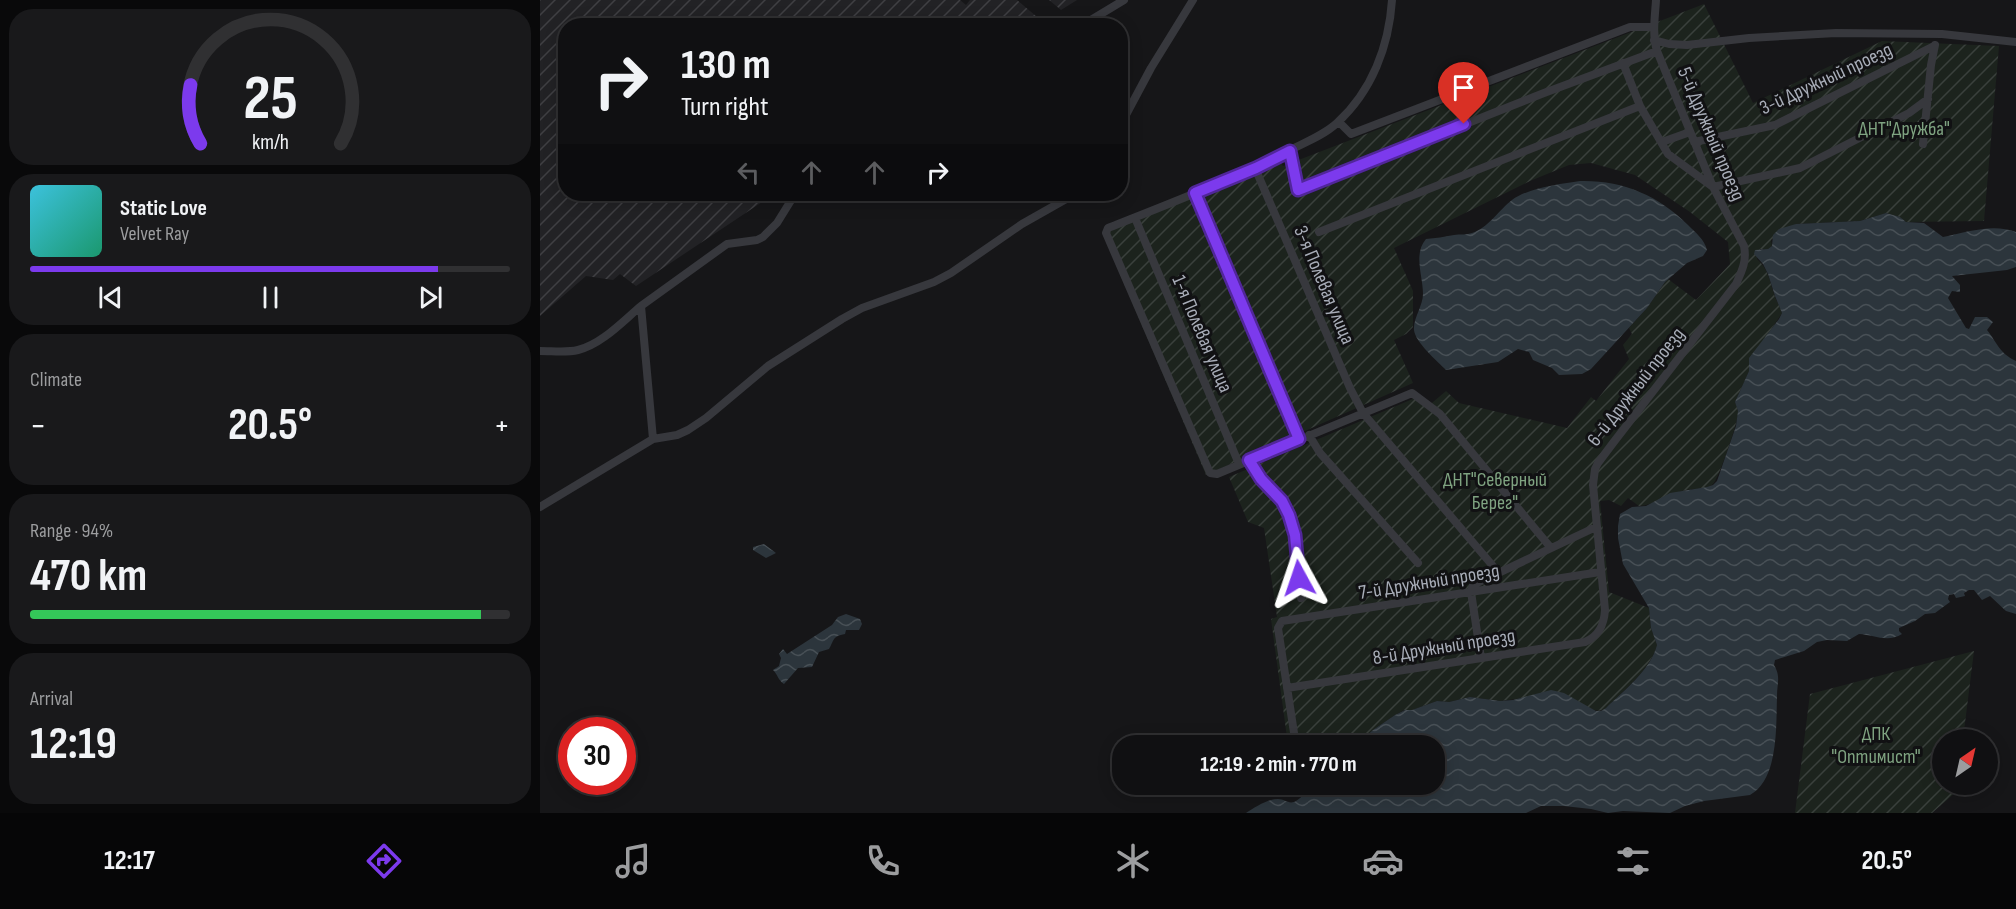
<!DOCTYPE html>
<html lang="en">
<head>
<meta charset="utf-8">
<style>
	:root { --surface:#101012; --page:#19191b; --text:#f1f3f6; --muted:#9c9d9f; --line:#303032; --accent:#7c3aed }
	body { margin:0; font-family:"Sofia Sans Condensed",sans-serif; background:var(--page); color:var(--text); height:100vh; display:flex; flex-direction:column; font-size:22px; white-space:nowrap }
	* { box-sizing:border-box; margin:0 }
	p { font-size:20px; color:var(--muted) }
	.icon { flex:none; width:33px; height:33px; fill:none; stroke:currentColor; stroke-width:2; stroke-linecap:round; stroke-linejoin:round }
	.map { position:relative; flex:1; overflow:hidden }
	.drawer { display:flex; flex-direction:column; gap:9px; padding:9px; background:#09090a; width:540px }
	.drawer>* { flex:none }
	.hud { position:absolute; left:18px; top:18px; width:570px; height:183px; border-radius:24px; box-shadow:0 3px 15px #0003,0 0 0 2px var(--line); background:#101012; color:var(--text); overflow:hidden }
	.needle { width:39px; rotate:34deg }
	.buttons { position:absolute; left:1392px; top:729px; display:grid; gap:12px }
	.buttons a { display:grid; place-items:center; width:66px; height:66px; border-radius:50%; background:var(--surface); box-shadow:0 3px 15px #0003,0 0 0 2px var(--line); font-size:30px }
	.speed { position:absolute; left:18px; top:717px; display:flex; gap:12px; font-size:30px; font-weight:700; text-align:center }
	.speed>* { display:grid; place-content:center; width:78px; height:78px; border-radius:50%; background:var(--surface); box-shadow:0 3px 15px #0003,0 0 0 2px var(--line); line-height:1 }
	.speed .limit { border:9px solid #d22; background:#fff; color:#111 }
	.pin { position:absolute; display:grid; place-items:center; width:51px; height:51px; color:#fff; margin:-62px -26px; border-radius:50% 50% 50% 0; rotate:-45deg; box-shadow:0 0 6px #0007 }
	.pin .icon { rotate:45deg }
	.me { position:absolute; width:66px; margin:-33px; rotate:355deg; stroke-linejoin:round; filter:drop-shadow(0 0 4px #0008) }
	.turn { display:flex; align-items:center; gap:21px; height:126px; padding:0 24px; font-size:27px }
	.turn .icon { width:78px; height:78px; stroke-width:2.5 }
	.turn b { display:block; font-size:42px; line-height:51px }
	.lanes { display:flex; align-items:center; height:57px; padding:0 24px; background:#0003; justify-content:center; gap:30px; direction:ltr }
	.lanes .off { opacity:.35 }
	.big { font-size:45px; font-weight:700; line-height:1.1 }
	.drawer .widget { flex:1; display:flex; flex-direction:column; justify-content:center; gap:9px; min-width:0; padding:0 21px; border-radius:24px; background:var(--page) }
	.drawer .dial { align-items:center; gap:0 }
	.dial svg { height:156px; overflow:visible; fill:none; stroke:var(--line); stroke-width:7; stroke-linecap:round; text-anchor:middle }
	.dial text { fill:var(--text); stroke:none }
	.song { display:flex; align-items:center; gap:18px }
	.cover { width:72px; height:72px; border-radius:9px; background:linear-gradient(135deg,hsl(190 70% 55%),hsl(160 70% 35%)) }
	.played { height:6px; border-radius:3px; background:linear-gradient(90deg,var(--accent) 85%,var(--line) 85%) }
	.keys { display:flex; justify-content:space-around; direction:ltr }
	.heat { display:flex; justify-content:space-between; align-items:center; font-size:33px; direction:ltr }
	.charge { height:9px; border-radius:4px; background:linear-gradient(90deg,#34c759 94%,var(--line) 0) }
	.trip { position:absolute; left:572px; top:735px; width:333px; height:60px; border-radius:24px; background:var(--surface); box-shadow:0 3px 15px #0003,0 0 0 2px var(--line); font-weight:700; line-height:60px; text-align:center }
	.tab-bar { display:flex; height:96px; justify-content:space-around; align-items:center; background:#060607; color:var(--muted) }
	.tab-bar .icon { width:42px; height:42px }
	.tab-bar .on { color:var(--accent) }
	.tab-bar b { font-size:27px; color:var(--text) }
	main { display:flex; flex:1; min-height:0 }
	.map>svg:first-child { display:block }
</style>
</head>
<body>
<main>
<section class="drawer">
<div class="widget dial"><svg viewBox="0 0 100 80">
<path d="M14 69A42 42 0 1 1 86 69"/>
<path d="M14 69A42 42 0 0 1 9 39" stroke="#7c3aed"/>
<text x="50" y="56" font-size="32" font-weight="700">25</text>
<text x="50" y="72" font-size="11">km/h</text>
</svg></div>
<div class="widget">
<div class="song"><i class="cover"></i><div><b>Static Love</b><p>Velvet Ray</p></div></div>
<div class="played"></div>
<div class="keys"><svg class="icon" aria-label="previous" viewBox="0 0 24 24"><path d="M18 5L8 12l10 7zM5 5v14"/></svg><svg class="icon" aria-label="pause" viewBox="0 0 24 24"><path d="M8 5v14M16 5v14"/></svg><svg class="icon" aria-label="next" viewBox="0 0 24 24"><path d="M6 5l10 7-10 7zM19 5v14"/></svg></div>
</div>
<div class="widget"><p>Climate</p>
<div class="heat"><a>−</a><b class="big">20.5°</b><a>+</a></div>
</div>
<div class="widget"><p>Range · 94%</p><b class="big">470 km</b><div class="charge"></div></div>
<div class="widget"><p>Arrival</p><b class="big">12:19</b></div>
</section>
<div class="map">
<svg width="1476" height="813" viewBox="0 0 1476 813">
	<defs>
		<pattern id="industrial-furrows" width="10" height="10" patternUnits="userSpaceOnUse" patternTransform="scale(1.5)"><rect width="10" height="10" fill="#222225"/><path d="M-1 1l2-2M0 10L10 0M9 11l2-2" fill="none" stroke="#3f3f43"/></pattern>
		<pattern id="garden-furrows" width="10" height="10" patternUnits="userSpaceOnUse" patternTransform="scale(1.5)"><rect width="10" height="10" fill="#1c231d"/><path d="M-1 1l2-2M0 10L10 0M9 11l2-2" fill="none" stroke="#3a403c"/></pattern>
		<pattern id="water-waves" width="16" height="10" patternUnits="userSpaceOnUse" patternTransform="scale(1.5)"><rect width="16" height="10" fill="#2c353c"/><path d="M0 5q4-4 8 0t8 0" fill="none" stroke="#485056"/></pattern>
	</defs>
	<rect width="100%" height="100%" fill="#161618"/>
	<path fill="url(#industrial-furrows)" d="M0 0H420L426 5 430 0H477L503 22 497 26H26V194H234L96 286 80 274 73 280 46 276 0 316Z
		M509 0H537L521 10Z"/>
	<path fill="url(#garden-furrows)" d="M1164 4 1213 103 1342 41 1459 46 1444 221 1366 222 1360 217 1346 213 1320 221 1256 224 1231 240 1232 246 1228 249H1220L1217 259C1228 269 1230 281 1234 294 1236 301 1240 306 1242 313L1209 363V371L1195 402C1196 405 1198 408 1198 411 1200 417 1178 481 1173 484 1166 490 1155 488 1146 490 1130 493 1115 505 1099 506L1088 498 1081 506 1069 500 1060 501 1069 592 1109 608 1111 628 1117 645C1110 670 1084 690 1066 708 1060 712 1056 711 1050 708L983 698 960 701 930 697 909 702 897 701 872 710H864L855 715 833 730 816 745H748L731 619 737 617 724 528 708 522 689 477 875 398 886 408 906 391 919 403 1027 428 1051 397 1056 401 1089 359 1083 345 1092 334 1089 328 1107 308 1125 282 1128 279 1156 300 1190 264 1188 242 1150 212 1095 175 1051 163 1029 165 990 181 854 248 873 291V327L866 334 854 340 873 383 666 475 562 232 739 160 743 166Z
		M1434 651 1423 739 1402 740V784L1417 785 1416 792 1392 813H1255L1270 694Z"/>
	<path fill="url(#water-waves)" d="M1040 181C1082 180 1118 195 1148 225 1156 233 1164 239 1167 250L1163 256 1147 263 1125 282 1107 308 1051 369 1042 374 1019 375 1012 368 993 360 989 352 978 349 958 362 906 370C898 362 875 342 874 330 873 318 883 306 883 294 883 276 873 254 886 239 896 238 904 237 914 235 920 234 927 235 932 233 948 228 959 210 972 200 988 188 1020 184 1040 181Z
		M1346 213 1360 217 1366 222 1384 223 1403 237C1427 232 1453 223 1476 232V267L1467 270 1412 276 1420 285V292L1412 291 1408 298 1426 328 1429 329 1435 317H1447L1453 322 1447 330C1458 344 1459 353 1476 361V614L1466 611 1450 596 1442 600 1434 590H1429L1424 593 1425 596 1416 598 1414 594 1409 595 1408 599 1410 602 1395 613 1385 614 1375 621 1359 628V631L1362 634C1348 643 1334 635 1319 634L1307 641 1287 640 1277 642 1264 651 1235 660 1234 665C1241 677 1237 683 1237 696 1236 725 1239 779 1210 795L1164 801 1145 806 1130 813 1083 811 1068 813 1051 809 1024 806H1001L986 813H706C714 808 727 799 738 799 745 799 749 805 756 801 763 797 767 789 774 785L894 784V746L816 745 833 730 855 715 865 710H872L897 701 909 702 930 697 960 701 973 700 1011 690 1024 693 1056 711H1061L1066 708C1084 690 1110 671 1117 645L1111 628 1109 608 1083 564 1078 538V526L1080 514 1092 507 1106 506 1130 493 1167 487 1173 485 1177 481 1196 426 1198 411 1195 402 1209 371V358L1239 319 1242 313 1235 296 1228 274 1223 264 1214 254 1215 250 1228 249 1232 246 1233 235 1239 229 1256 224 1320 221Z
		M224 544 236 553 226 558 213 550V547Z
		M306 614 320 619 322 624 319 630H306L305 634C292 636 294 641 289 649L279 652 272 667 258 668 244 684C238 680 238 675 233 670L239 666 241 658 239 654 243 649 247 654 292 625 298 617Z"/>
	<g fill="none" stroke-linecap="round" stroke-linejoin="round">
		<path stroke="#37383d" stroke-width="8" d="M852 0C849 46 832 91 797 123 784 135 766 142 750 150 691 180 629 204 568 228L566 233 670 473 677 474 872 393 900 414 1011 548
			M541 26 584 0
			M1114 40 1129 44 1147 45 1209 38 1296 33 1402 34 1476 42
			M1083 63 1100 106 1128 154 1173 187 1260 168 1369 113 1388 99
			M799 122 811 134 1090 27H1114
			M580 126 611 68 653 0
			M1122 142 1150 132
			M1154 142 1235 125 1394 46
			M1383 144 1391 65 1395 45
			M750 151 758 190 1004 93 1117 51
			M715 168 810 388 823 413 958 572
			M655 193 759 439
			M595 218 699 464
			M779 232 1100 106
			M0 351C13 351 26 353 38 350 62 344 83 321 101 306
			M769 435 780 453 878 563
			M113 439 101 306 187 244 217 240 223 237 237 223 255 194
			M709 460 721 479 742 501 752 523 755 535 761 598
			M0 507 113 439 137 435 148 430 166 418 228 366 302 319 322 308 394 282 411 273 482 224 535 194
			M941 658 931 592 933 585 1056 527
			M747 688 1045 642C1059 636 1064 625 1065 610L1053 485 1055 469 1058 463 1073 443 1196 284C1202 271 1207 261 1204 246L1173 187 1117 51C1112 34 1115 17 1116 0
			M756 746 738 628 742 621 1060 572"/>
	</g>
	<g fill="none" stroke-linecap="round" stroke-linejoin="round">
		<g stroke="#51269a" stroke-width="15">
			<path id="route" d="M759 578 755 535 749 515 742 501 721 479 709 460 759 439 655 193 716 168 750 151 758 190 924 124"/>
		</g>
		<use href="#route" stroke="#7c3aed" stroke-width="10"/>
	</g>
	<g text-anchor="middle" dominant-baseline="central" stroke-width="6" stroke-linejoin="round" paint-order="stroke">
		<g font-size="20" fill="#a8adb8" stroke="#111113">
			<text transform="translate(1286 79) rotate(-25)">3-й Дружный проезд</text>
			<text transform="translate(1171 134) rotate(67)">5-й Дружный проезд</text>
			<text transform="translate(784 285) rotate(67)">3-я Полевая улица</text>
			<text transform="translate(662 334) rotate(67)">1-я Полевая улица</text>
			<text transform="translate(1096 387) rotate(-52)">6-й Дружный проезд</text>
			<text transform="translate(889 582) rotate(-9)">7-й Дружный проезд</text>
			<text transform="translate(904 647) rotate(-9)">8-й Дружный проезд</text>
		</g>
		<g font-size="20" fill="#7fa381" stroke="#111113">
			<text x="1364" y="129">ДНТ"Дружба"</text>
			<text x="955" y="480">ДНТ"Северный<tspan x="955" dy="23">Берег"</tspan></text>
			<text x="1336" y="734">ДПК<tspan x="1336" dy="23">"Оптимист"</tspan></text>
		</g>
	</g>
</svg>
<div class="buttons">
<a><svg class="needle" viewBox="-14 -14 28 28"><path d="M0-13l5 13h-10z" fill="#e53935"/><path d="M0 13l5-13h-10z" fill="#9c9d9f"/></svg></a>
</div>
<div class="speed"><div class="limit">30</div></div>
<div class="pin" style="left:924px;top:124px;background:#d93025"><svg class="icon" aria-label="arrive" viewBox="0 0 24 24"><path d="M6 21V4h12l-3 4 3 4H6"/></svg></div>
<svg class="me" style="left:759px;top:578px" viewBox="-20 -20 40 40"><path d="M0-17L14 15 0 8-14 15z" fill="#7c3aed" stroke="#fff" stroke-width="4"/></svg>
<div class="trip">12:19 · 2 min · 770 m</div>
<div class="hud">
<div class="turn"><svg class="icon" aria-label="right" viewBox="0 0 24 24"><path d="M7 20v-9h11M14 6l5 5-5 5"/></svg><div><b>130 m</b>Turn right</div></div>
<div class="lanes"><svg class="icon off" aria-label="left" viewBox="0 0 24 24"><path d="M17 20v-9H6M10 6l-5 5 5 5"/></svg><svg class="icon off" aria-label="ahead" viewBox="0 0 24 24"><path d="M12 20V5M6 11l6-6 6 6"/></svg><svg class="icon off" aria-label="ahead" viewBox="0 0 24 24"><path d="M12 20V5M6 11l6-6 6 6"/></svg><svg class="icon" aria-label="right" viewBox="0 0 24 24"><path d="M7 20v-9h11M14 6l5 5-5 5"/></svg></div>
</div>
</div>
</main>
<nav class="tab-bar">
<b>12:17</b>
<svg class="icon on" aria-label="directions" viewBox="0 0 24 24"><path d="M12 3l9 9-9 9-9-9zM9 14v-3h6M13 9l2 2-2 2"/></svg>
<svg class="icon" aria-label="music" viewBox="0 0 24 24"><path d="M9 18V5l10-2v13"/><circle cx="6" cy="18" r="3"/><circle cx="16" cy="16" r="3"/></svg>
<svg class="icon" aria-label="phone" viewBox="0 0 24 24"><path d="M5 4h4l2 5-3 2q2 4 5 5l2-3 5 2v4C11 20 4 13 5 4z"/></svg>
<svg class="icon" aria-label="climate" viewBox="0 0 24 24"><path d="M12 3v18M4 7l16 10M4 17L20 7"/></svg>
<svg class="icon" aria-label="car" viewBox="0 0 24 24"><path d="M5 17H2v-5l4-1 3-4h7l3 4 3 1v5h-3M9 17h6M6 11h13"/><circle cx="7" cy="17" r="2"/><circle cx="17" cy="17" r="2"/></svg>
<svg class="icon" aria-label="filters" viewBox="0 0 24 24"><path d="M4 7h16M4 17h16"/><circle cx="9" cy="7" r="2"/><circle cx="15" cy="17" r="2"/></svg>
<b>20.5°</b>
</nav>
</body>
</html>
